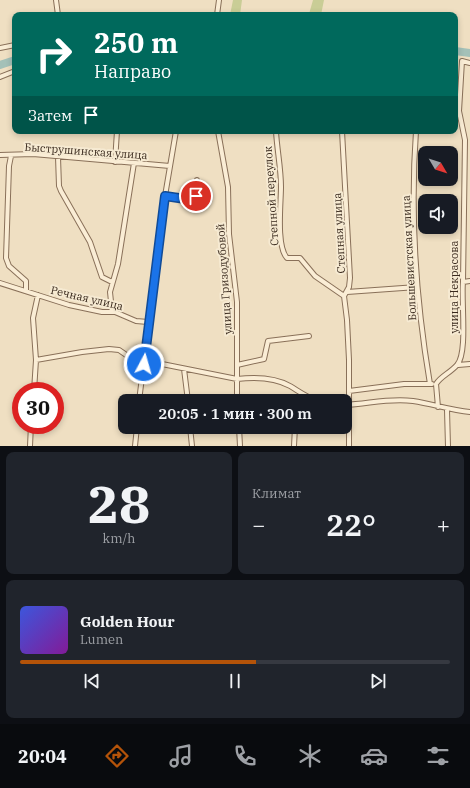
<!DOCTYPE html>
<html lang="ru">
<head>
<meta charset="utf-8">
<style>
	:root { --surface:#171b24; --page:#20242c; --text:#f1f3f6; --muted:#9ea1a6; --line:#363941; --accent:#b45309 }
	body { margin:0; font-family:"IBM Plex Serif",serif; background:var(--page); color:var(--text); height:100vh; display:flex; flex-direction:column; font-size:15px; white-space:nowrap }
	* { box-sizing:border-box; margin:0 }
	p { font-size:13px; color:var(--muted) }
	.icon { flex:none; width:22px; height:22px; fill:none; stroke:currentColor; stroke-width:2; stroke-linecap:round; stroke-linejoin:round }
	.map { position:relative; height:446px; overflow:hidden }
	.details { display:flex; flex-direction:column; gap:6px; padding:6px; background:#0d0f14; flex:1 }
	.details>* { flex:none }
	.top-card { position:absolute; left:12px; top:12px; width:446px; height:122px; border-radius:8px; box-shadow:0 2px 6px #0003; background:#00695c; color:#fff; overflow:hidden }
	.needle { width:26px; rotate:129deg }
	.controls { position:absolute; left:418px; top:146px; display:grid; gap:8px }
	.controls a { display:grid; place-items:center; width:40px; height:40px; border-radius:8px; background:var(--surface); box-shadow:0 2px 6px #0003; font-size:20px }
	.speed { position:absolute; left:12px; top:382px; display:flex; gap:8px; font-size:20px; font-weight:700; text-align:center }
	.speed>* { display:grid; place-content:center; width:52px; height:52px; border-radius:50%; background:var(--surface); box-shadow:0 2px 6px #0003; line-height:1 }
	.speed .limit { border:6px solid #d22; background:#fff; color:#111 }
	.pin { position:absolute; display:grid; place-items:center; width:34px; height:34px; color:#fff; margin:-17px; border:2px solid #fff; border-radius:50%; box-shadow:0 1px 4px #0007 }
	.me { position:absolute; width:44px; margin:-22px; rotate:6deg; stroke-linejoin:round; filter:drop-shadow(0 0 3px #0008) }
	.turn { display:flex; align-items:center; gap:14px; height:84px; padding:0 16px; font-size:18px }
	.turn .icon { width:52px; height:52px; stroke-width:2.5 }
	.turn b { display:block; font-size:28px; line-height:34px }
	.then { display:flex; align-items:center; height:38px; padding:0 16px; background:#0003; gap:8px; font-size:15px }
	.big { font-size:30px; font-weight:600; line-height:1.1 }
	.details .tile { flex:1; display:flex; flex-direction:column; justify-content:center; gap:6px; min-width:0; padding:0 14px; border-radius:8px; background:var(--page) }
	.details .dial { align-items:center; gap:0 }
	.dial b { font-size:52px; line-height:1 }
	.song { display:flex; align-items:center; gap:12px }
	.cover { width:48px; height:48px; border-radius:6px; background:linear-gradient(135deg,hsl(230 70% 55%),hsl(290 70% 35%)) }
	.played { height:4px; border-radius:2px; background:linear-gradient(90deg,var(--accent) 55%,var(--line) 55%) }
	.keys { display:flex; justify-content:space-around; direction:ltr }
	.heat { display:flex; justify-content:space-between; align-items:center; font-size:22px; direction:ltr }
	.details .tiles { flex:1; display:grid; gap:6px; grid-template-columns:1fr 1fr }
	.tile:last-child { grid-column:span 2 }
	.trip { position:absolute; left:118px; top:394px; width:234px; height:40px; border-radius:8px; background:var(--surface); box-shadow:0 2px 6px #0003; font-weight:600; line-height:40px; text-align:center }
	.tab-bar { display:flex; height:64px; justify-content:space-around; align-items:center; background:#090b0e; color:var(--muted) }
	.tab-bar .icon { width:28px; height:28px }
	.tab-bar .selected { color:var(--accent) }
	.tab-bar b { font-size:18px; color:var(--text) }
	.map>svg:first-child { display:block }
</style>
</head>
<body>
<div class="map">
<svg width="470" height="446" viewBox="0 0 470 446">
	<rect width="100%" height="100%" fill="#efdfc2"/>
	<path fill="#c9cd96" d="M233 0H242L240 15H230Z
		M313 0H324L321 15 309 14Z"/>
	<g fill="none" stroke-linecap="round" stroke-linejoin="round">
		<path stroke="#a4c1b8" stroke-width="8" d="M455 51 470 53
			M0 65 15 60"/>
		<g stroke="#897059" stroke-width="6">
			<path id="minor" d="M56 0 58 15
				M217 15 219 0
				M0 48 15 45
				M0 77 15 71
				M218 131 228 187 229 234 237 302V401
				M276 131C277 150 281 168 281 187 281 203 276 246 287 258H300L315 276 344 296
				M342 131 350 278 349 287 344 296 347 320 349 360V446
				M416 131C410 215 416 301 430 384
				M0 155 33 154 170 166
				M11 156 9 166 6 258 9 266 26 281V291
				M58 157 59 186 61 191 90 242 102 277 112 282
				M115 162 117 131
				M165 196 192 200C199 194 198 188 197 180
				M463 282 470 281
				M0 283 69 305 102 312H115L136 321 148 322
				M347 292 417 287
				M112 311 110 292 118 264 134 163
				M36 360 82 352 109 349 119 350 138 363H157L237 379C254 377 274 377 290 386 300 392 305 396 317 401
				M237 365 264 359 268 341 309 336
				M458 365 470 364
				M184 369 188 401
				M34 391 36 360 33 318 38 295
				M349 391 404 384H432
				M139 401 165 196 176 131
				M299 401 301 395
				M345 405C369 404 387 398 413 401 433 404 450 410 470 412
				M438 407 436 384C441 376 450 373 457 365 468 353 461 301 463 282L465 140 459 111 462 61 470 63
				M447 410 448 446
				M190 427 192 446
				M239 427 240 446
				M30 446 31 425
				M135 446 137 427
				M294 446 295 427"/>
		</g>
		<use href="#minor" stroke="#faedd5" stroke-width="4"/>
	</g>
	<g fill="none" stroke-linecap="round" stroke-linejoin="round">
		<g stroke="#114b97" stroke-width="10">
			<path id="route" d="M144 364 165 196 192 200 196 196"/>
		</g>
		<use href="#route" stroke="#1a73e8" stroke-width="7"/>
	</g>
	<g text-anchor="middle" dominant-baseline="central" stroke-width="4" stroke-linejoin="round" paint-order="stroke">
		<g font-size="11" fill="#39291d" stroke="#f6ead2">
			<text transform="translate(86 151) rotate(4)">Быструшинская улица</text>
			<text transform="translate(271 196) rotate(-94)">Степной переулок</text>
			<text transform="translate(339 233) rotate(-93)">Степная улица</text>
			<text transform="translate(409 258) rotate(-93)">Большевистская улица</text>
			<text transform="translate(224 279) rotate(-94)">улица Гризодубовой</text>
			<text transform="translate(454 287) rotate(-90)">улица Некрасова</text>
			<text transform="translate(87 298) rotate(13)">Речная улица</text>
		</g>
	</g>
</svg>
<div class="controls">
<a><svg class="needle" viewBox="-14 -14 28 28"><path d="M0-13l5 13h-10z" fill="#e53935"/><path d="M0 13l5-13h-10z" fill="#9ea1a6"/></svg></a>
<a><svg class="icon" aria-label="sound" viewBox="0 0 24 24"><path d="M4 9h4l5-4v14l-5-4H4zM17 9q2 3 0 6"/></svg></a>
</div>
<div class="speed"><div class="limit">30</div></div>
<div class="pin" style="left:196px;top:196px;background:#d93025"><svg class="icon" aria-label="arrive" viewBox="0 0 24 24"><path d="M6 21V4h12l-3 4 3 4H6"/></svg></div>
<svg class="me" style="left:144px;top:364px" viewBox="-20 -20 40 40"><circle r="17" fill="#1a73e8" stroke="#fff" stroke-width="3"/><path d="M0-11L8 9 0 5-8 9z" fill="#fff"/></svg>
<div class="trip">20:05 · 1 мин · 300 m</div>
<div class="top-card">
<div class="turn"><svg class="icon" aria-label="right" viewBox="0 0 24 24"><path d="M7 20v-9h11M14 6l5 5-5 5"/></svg><div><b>250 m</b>Направо</div></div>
<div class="then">Затем<svg class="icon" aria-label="arrive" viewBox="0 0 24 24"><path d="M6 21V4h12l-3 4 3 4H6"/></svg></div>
</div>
</div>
<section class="details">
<div class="tiles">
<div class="tile dial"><b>28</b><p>km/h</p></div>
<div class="tile"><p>Климат</p>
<div class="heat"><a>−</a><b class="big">22°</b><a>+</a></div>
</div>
<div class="tile">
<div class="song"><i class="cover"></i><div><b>Golden Hour</b><p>Lumen</p></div></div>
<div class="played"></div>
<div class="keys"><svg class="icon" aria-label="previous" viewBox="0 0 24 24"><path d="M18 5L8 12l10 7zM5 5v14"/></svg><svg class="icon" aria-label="pause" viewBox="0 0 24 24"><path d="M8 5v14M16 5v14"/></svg><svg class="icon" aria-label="next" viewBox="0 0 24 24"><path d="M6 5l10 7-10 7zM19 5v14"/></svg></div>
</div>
</div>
</section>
<nav class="tab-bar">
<b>20:04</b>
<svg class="icon selected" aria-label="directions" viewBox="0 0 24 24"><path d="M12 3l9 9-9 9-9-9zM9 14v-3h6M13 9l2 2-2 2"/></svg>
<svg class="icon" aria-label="music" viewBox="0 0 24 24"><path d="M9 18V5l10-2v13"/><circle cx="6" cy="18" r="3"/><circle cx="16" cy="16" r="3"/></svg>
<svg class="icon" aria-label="phone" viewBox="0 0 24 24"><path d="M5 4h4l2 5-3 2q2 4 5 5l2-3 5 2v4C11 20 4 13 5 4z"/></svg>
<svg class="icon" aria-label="climate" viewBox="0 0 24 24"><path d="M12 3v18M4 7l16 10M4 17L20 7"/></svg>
<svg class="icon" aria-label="car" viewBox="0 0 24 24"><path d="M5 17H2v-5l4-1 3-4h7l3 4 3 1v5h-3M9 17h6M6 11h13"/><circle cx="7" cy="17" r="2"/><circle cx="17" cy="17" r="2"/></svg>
<svg class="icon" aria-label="filters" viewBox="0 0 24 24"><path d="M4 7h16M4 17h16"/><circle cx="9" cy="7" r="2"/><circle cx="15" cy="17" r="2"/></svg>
</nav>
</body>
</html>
